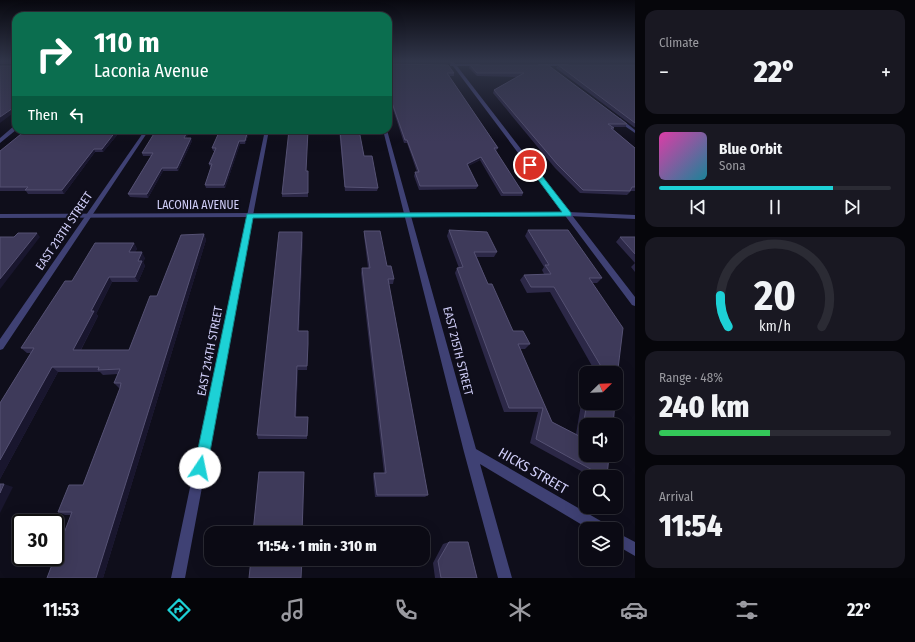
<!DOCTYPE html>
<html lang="en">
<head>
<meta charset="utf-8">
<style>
	:root { --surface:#0b0a14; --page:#191822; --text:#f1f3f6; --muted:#9a9aa0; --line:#2b2b34; --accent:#1dd1d6 }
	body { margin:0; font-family:"Fira Sans Condensed",sans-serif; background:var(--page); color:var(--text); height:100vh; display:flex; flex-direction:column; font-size:15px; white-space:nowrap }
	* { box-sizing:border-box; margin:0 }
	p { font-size:13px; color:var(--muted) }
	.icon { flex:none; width:22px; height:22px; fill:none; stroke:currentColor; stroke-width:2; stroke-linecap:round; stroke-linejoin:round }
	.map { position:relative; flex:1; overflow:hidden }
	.panel { display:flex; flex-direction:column; gap:10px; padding:10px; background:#06060b; width:280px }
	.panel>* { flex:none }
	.hud { position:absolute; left:12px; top:12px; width:380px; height:122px; border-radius:12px; box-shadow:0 4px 16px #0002,0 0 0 1px var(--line); background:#0b6e4f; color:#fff; overflow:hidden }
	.needle { width:26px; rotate:67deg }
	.fabs { position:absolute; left:579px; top:366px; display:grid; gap:8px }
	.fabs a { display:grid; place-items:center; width:44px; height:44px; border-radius:8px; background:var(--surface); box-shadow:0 4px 16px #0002,0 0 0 1px var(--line); font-size:20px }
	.speed { position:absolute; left:12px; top:514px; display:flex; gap:8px; font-size:20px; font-weight:700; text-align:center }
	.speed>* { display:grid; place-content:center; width:52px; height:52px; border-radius:50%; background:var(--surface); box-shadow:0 4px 16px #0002,0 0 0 1px var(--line); line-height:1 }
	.speed .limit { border:2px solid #111; border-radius:6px; background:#fff; color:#111 }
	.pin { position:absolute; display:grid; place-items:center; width:34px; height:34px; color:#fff; margin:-17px; border:2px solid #fff; border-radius:50%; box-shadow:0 1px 4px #0007 }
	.me { position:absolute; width:44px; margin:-22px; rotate:11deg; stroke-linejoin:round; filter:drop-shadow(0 0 3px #0008) }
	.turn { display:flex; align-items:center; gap:14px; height:84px; padding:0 16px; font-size:18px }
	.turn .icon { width:52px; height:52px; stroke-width:2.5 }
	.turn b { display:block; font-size:28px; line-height:34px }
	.then { display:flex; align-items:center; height:38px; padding:0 16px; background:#0003; gap:8px; font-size:15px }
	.big { font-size:30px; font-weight:800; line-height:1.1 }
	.panel .card { flex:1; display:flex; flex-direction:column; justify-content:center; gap:6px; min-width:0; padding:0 14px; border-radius:12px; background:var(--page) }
	.panel .dial { align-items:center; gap:0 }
	.dial svg { height:104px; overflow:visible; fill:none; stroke:var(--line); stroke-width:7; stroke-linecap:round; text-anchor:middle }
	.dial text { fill:var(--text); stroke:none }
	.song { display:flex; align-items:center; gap:12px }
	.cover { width:48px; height:48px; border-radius:6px; background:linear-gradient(135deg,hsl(320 70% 55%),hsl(190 70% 35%)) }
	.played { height:4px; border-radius:2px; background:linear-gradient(90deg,var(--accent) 75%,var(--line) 75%) }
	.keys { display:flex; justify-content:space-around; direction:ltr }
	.heat { display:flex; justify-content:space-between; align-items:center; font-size:22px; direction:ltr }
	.charge { height:6px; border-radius:3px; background:linear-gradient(90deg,#34c759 48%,var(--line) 0) }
	.trip { position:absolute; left:204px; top:526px; width:226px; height:40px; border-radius:12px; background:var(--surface); box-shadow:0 4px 16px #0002,0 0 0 1px var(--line); font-weight:800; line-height:40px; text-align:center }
	.dock { display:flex; height:64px; justify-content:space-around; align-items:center; background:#040408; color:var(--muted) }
	.dock .icon { width:28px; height:28px }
	.dock .on { color:var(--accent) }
	.dock b { font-size:18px; color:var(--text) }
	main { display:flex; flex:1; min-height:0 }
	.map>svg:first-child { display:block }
</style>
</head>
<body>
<main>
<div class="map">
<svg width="635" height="578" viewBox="0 0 635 578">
	<rect width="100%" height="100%" fill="#0f0e1b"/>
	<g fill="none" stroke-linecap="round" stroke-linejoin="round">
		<path fill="#3f4174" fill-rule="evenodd" d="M449 61H453L455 64H480L479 66H457L635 297V306L632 305 453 66H450V64H451Z
			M538 64H567L569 65 567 66H539Z
			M616 118H620L635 130V133L616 120Z
			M14 126H16V130L0 143V138Z
			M145 130H149L3 349 0 350V339Z
			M265 130H269L185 578H171Z
			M383 130H387L476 449 606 524 607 529H589L480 464 512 578H498L464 452Z
			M616 532 635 542V556L616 545Z"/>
		<path fill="#3f4174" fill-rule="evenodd" d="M568 212 635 215V219L568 216 0 218V214Z"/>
	</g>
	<path fill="#2c2847" d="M0 61H16V111L14 66 16 64H0Z
		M388 61H445L444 62H388Z
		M463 61H635V62H464Z
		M388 64 454 73V76H449L498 148 496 151 523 193 522 196H501L480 160 468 166 478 186 476 189 419 190 414 176 415 172H417L407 143H404L390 100H388Z
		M470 65H548L627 124 625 127H613L614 128 613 129 635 148V191H631L627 195 580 193 555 168 493 93 494 90 518 77 477 76 469 68Z
		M558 65H635V127H634L556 68Z
		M26 130H124L121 134H118L103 152H95L64 194H28L26 191H0V151Z
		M160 130H190L186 138 192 141 178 171H163L148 198 130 197 128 194 151 156H143L142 153Z
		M220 130H250L245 144H240L225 188H206L205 185 211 167H210L209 164 215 151H213L212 148Z
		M339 130H359L364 156 378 188 377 191H345Z
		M307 171H308V197H282V194Z
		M449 230 497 252 494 257H477L488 284 513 331 530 344 525 349H520L552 422 576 434 584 387 586 386V403H615L607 477H592L530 443 538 412H504L455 273 457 268H459L447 236Z
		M528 230 602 278 597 283H592L616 373H596L550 292 527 293 520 280 524 275 544 274 542 270 544 267 525 236Z
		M364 231 387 266 394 279 393 284H389L428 495 425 497H375L373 476 374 473H384L361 273 362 268H368L364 236Z
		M204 234 206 240 103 578H47L71 515H65L58 512 83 485 120 388H119L114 383 118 374 103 375 100 372H58L0 479V403L31 353H27L21 348 72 281 134 243 137 249 135 252 145 258 143 262 145 266 138 282H112L96 314 98 316 81 350H129L157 296Z
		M303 237 299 331H308V349L307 370H298L296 417H308L307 439H258L257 435Z
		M620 237H635V272L631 267 635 263 616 242Z
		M449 542 477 578H435L433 563 443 544Z"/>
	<path fill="#19162e" d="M16 106V111L0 123V117Z
		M120 130H124L121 134 119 131Z
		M188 130H190L185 141 184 138Z
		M248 130H250L245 144V141Z
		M116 131 118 134 103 152 102 149Z
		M191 138 192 141 178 171 177 168Z
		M239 141 240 144 225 188 224 185Z
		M94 149 95 152 64 194 62 190Z
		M481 157 480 160 466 167 467 164Z
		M162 168 163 171 148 198 147 194Z
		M302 232 303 237 299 336 298 331Z
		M37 233 40 237 0 289V279Z
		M204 234 206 240 103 578H96Z
		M134 243 137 249 132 258 129 252Z
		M142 252 145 258 143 262 145 266 138 282 135 277 138 261Z
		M109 277 112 282 96 314 98 316 78 355 73 350 91 311Z
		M297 366 298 370 296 421 295 417Z
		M52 367 58 372 0 479V460Z
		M304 472 303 533H302Z
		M4 484 13 487 0 513V493Z"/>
	<path fill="#3e3a5a" stroke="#555173" d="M14 61H16V106L0 117V66H14L16 64Z
		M388 64 448 65 454 73H447L498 148H494L523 193H503L481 157 467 164 478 186H420L415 172H419L407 140H405L390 97H388V81H390L388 76Z
		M470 65H548L627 124H608L614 128H611L635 148V187H632L630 191 583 190 557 164 494 90 524 73H477Z
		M558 65H635V123Z
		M26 130H120L119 131H116L102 149H94L62 190H25L28 187H0V151Z
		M160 130H188L184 138H191L177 168H162L147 194H128L153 153H142L155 132H159Z
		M220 130H248L245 141H239L224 185H205L212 164H209L216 148H212Z
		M289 130H308L306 171H308V193L282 194Z
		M340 130H359L364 156H372L378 188 345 187Z
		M449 230 487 232 497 252H474L488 284H492L513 331H523L530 344H518L552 422 581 437 587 403H615L613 425H586V455H609L607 477H605L536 439 543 408H509L457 268 463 267Z
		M528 230H568L602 278H589L623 328 616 385V373H605L554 287H531L524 275 551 274 545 265H549Z
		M364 231H380L387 266H391L394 279H388L428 495H377L374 473H386L362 268H370Z
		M279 232H302L298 331H308V344L307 366H297L295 417H308L307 436 257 435Z
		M18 233H37L0 279V237H14Z
		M204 234 96 578H47L72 512H58L69 485H83L120 388 121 383H114L120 369 98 370 99 367H52L0 460V403L34 348H21L65 281H72L95 243H134L129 252H142L138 261H142L135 277H109L91 311H94L73 350H129L150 296H157L181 235Z
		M620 237H635V254Z
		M259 472H304L302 533H253Z
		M0 484H4L0 493Z
		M449 542H468L477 578H441L438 561Z
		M251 559H302L301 578H249Z"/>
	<linearGradient id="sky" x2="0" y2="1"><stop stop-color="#08080f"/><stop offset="0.43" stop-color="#31364a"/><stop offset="1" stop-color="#31364a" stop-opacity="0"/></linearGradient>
	<rect width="635" height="142" fill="url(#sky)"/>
	<path fill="#1dd1d6" stroke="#13888b" d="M528 163H532L571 213V216L253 218 207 468 205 473 200 475 195 473 194 468 247 214 562 212 528 166Z"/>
	<g text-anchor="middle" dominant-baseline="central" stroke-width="4" stroke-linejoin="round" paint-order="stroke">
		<g font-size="12" fill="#d0cef8" stroke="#0f0e1b">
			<text x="198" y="205">LACONIA AVENUE</text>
			<text transform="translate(64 231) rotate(-56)">EAST 213TH STREET</text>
			<text transform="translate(210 351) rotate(-79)">EAST 214TH STREET</text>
			<text transform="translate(458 351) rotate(76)">EAST 215TH STREET</text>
		</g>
		<g font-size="14" fill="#d0cef8" stroke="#0f0e1b">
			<text transform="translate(533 471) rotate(30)">HICKS STREET</text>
		</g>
	</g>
</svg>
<div class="fabs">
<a><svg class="needle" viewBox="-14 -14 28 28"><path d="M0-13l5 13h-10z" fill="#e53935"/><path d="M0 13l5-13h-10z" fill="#9a9aa0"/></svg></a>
<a><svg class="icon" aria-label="sound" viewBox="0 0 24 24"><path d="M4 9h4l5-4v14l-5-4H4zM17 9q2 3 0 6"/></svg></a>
<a><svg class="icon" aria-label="search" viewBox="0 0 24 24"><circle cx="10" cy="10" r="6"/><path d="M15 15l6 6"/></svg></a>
<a><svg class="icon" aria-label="layers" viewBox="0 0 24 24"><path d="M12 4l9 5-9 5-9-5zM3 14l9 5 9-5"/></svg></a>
</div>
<div class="speed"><div class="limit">30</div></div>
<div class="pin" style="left:530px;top:165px;background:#d93025"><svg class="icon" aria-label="arrive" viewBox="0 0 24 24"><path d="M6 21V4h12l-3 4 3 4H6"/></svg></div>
<svg class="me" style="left:200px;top:468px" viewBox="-20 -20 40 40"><circle r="19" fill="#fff"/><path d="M0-13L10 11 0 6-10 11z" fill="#1dd1d6"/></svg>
<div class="trip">11:54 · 1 min · 310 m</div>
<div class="hud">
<div class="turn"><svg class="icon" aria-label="right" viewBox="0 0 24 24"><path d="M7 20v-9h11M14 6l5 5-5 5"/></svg><div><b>110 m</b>Laconia Avenue</div></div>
<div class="then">Then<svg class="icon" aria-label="left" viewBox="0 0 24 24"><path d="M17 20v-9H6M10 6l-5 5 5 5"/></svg></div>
</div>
</div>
<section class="panel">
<div class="card"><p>Climate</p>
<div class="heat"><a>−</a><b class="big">22°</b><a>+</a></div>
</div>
<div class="card">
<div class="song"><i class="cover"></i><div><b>Blue Orbit</b><p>Sona</p></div></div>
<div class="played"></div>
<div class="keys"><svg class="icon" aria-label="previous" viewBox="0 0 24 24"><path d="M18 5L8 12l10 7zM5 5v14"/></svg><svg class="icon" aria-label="pause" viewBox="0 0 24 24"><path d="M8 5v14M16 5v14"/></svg><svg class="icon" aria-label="next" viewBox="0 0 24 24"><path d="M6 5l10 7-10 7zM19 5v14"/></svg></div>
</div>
<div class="card dial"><svg viewBox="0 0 100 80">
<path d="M14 69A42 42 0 1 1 86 69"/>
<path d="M14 69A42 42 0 0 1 8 45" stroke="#1dd1d6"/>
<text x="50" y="56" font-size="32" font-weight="700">20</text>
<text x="50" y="72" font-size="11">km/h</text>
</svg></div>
<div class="card"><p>Range · 48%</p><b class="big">240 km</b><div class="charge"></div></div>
<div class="card"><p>Arrival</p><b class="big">11:54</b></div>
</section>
</main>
<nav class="dock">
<b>11:53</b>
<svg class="icon on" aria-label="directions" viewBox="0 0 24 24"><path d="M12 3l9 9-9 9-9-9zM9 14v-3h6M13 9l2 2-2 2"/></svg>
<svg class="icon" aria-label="music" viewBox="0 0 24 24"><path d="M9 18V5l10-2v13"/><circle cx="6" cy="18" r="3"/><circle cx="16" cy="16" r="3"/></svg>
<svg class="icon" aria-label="phone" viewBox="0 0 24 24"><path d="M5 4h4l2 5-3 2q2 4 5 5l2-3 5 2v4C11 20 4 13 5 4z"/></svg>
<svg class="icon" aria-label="climate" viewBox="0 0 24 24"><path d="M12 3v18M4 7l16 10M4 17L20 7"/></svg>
<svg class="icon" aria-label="car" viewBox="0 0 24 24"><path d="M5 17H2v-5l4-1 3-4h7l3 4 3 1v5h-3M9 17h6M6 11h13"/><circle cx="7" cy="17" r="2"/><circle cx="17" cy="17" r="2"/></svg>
<svg class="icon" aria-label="filters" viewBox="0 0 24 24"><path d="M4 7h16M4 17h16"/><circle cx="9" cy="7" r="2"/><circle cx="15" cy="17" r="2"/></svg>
<b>22°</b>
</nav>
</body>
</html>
